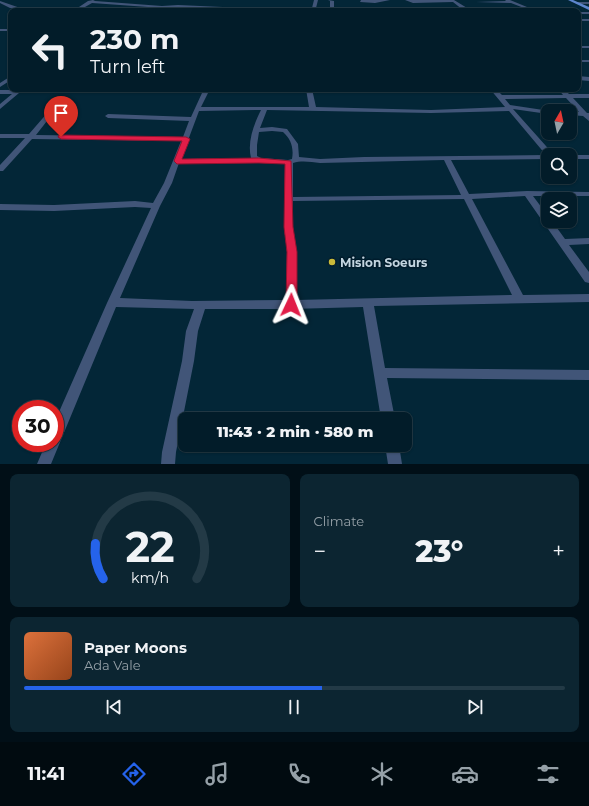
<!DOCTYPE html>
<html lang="en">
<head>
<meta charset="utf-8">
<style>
	:root { --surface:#021c29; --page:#0c2531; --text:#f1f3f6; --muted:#96a1a8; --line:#233a46; --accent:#2563eb }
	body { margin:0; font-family:Montserrat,sans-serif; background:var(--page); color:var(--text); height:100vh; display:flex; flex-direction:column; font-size:15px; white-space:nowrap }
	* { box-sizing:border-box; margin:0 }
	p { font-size:13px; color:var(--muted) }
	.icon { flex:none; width:22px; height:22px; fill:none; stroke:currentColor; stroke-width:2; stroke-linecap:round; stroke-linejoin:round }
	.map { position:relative; height:464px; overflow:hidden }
	.side { display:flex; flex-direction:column; gap:10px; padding:10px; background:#010f17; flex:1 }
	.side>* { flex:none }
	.top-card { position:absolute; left:8px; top:8px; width:573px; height:84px; border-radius:8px; box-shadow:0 1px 3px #0004,0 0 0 1px var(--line); background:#021c29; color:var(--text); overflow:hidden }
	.needle { width:26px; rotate:9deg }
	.tools { position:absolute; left:541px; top:104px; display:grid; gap:8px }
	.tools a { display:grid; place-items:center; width:36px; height:36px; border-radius:8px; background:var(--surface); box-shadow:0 1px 3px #0004,0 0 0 1px var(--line); font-size:20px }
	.speed { position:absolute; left:12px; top:400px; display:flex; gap:8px; font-size:20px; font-weight:700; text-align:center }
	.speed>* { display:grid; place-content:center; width:52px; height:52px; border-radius:50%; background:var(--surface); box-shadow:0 1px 3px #0004,0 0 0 1px var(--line); line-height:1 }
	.speed .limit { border:6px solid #d22; background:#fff; color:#111 }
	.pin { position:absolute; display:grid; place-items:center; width:34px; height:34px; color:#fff; margin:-41px -17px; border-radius:50% 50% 50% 0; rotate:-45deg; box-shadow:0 0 4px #0007 }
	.pin .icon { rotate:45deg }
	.me { position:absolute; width:44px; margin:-22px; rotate:2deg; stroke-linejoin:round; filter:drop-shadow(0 0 3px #0008) }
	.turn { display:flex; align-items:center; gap:14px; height:84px; padding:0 16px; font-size:18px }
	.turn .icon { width:52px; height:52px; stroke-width:2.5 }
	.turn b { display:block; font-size:28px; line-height:34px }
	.big { font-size:30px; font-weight:800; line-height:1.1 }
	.side .widget { flex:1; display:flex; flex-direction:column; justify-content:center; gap:6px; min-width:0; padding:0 14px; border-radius:8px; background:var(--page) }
	.side .dial { align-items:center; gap:0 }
	.dial svg { height:104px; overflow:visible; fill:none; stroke:var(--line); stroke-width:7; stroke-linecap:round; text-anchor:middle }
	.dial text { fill:var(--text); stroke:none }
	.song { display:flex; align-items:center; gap:12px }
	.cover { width:48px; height:48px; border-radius:6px; background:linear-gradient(135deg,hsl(20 70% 55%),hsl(20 70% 35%)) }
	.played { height:4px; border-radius:2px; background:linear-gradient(90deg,var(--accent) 55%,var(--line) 55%) }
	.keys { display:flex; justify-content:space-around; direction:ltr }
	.heat { display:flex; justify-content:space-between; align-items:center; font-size:22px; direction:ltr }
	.side .tiles { flex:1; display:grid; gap:10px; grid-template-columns:1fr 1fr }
	.widget:last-child { grid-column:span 2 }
	.trip { position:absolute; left:178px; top:412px; width:234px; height:40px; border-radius:8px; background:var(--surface); box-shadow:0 1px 3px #0004,0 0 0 1px var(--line); font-weight:800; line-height:40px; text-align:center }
	.tab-bar { display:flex; height:64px; justify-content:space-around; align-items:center; background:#010b10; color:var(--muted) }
	.tab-bar .icon { width:28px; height:28px }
	.tab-bar .active { color:var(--accent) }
	.tab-bar b { font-size:18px; color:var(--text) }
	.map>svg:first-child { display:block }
</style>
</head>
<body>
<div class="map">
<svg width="589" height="464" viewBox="0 0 589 464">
	<rect width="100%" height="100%" fill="#032637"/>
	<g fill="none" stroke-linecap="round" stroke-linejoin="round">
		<path fill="#415578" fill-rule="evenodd" d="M93 0 95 1 162 6 178 5 245 8H162L92 3 78 11H73L88 1Z
			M314 0H318L316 8 318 11H314L312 8Z
			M328 0 334 1V11H330V1Z
			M361 0H390L375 3 360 2Z
			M405 0H454L472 11 463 10 453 2 413 3Z
			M505 0H510L527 7 524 8 511 3 476 2 506 1Z
			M0 1 29 11 10 8 0 3Z
			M576 2H589V4H577Z
			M578 12H589V14H578Z
			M578 19H589V21H578Z
			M0 29H11V31H0Z
			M578 46H589V48H578Z
			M578 60H589V62H578Z
			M11 76V80L0 87V83Z
			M578 76 589 77V81L578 80Z
			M117 89 114 91 19 93 0 109V104L12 94H0V90Z
			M151 89H210L201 107H309L306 89H312L316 107 431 110 505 107 490 89H496L502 95H563L558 89H564L569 94H589V98H573L587 113H589V121L583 116 570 115V111L579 112 566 98 505 99 510 105 550 111H548V114L513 109 554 155H548V159L451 160 469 194 527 191 589 192V196H533L548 216V221H552L565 239 589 238V244L569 245 589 272V283L585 282 525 196 472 199 523 295 589 294V302L374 306 385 368 589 370V380L387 378 395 419H381L363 307 291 309H205L198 331 194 361 176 452 175 464H161L162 452 182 361 186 331 194 309 116 307 51 464H37L46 443H55V421L107 303 151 208 135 207 54 211 0 210V204L54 205 135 201 153 203 164 183 181 141 32 139 3 171H0V165L25 138H0V134H29L49 111 51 110 54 112 36 135 183 137 189 121 108 118 105 116 108 114 191 117 202 93 154 91ZM261 110C254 124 247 142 251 158L181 159 199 111ZM267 110 431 113 509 111 546 155 364 157 320 159 299 157 298 144 287 129 272 127 260 128ZM272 131 283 132C291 139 294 148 292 159L288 160 261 158 257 156V145L259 132ZM444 160 461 195 293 197V163C302 160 311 162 320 163ZM259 162 285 164 284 227 287 252 286 300 192 301 120 298 160 206 172 183 179 163ZM464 199 512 295 296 300 297 252 292 227 293 201Z
			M569 155H589V159H570Z
			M385 445H399L402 464H388Z"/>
		<path fill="#5e86ce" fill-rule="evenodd" d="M568 0H573L589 7V10Z"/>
	</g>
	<path fill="#e11d48" stroke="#92132f" d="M59 135 186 137 190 139 182 159 259 158 291 161 293 227 297 252V305L295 307H288L286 305 287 252 284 227 285 164 259 163 177 164 174 161 182 141 61 139 58 137Z"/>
	<circle fill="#caba3a" stroke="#001c2c" stroke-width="1.5" cx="332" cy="262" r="4"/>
	<g text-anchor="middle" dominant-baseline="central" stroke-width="3" stroke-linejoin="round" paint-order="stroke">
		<g font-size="12" font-weight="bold" fill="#c3d5e0" stroke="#001c2c" text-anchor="start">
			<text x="340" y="262">Mision Soeurs</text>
		</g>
	</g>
</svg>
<div class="tools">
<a><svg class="needle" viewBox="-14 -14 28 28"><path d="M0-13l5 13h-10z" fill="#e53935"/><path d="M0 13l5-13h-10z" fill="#96a1a8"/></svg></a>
<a><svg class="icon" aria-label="search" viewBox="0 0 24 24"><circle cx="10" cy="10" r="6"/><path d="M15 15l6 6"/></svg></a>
<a><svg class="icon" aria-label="layers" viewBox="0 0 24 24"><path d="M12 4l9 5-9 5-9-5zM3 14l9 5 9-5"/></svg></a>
</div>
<div class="speed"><div class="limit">30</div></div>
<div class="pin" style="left:61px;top:137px;background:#d93025"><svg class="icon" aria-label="arrive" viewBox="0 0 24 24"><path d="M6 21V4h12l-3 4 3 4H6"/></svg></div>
<svg class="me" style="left:291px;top:305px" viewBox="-20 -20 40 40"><path d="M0-17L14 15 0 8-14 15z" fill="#e11d48" stroke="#fff" stroke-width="4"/></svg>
<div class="trip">11:43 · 2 min · 580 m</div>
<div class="top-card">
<div class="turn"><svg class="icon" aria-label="left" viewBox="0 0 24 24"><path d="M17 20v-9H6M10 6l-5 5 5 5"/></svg><div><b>230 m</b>Turn left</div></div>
</div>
</div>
<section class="side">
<div class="tiles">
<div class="widget dial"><svg viewBox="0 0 100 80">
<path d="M14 69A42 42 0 1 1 86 69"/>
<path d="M14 69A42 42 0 0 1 8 42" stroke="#2563eb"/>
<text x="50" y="56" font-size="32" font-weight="700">22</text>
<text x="50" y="72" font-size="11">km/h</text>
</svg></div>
<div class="widget"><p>Climate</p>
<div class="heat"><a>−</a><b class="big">23°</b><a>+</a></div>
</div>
<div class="widget">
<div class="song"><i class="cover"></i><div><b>Paper Moons</b><p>Ada Vale</p></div></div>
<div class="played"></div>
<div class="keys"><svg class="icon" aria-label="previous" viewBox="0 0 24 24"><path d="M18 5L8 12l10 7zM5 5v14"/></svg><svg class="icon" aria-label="pause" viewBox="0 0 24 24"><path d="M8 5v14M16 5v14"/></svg><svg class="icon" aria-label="next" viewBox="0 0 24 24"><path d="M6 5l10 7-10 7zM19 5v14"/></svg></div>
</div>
</div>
</section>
<nav class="tab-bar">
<b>11:41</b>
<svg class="icon active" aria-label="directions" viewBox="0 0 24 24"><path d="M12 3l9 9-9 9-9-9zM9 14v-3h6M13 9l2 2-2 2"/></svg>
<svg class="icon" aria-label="music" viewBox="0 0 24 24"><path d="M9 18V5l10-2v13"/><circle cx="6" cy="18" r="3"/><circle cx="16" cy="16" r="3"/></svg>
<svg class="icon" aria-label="phone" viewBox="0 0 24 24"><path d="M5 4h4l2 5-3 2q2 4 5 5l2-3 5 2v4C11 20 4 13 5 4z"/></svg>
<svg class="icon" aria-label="climate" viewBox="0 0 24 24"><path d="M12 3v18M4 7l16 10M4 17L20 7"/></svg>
<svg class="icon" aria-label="car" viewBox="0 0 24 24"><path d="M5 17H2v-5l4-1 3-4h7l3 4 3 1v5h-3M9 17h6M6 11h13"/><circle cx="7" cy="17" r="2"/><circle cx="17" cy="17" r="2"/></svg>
<svg class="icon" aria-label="filters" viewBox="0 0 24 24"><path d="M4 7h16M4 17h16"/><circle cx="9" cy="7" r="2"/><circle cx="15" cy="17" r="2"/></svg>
</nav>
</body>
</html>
